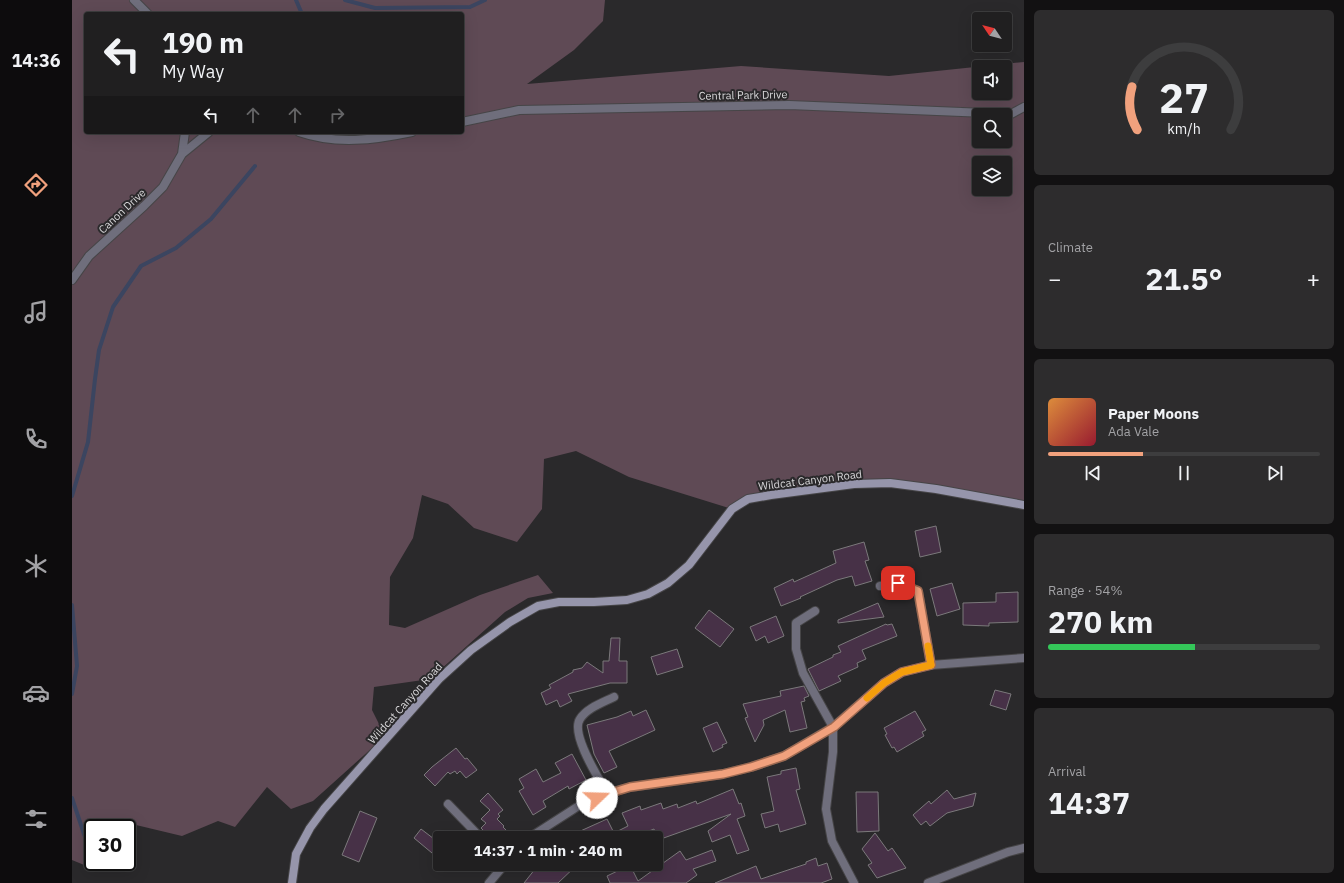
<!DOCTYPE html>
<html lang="en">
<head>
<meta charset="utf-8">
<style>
	:root { --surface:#201f20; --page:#2d2c2d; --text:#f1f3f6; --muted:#a2a2a5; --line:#3d3d3e; --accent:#f1a17d }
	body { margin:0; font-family:"IBM Plex Sans",sans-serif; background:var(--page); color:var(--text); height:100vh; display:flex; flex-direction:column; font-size:15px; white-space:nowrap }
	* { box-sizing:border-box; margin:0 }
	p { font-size:13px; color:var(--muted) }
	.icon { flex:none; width:22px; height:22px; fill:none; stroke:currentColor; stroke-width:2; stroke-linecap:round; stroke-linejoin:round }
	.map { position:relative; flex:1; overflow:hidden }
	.details { display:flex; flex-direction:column; gap:10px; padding:10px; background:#121112; width:320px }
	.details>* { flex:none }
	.guide { position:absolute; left:12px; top:12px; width:380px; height:122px; border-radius:4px; box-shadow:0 4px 16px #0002,0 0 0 1px var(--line); background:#201f20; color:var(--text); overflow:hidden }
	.needle { width:26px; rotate:305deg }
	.fabs { position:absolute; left:900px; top:12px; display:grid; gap:8px }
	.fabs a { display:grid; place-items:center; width:40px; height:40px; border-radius:4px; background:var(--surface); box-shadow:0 4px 16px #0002,0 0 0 1px var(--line); font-size:20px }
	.speed { position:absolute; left:12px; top:819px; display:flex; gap:8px; font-size:20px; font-weight:700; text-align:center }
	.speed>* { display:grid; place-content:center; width:52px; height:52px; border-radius:50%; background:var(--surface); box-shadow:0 4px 16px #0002,0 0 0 1px var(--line); line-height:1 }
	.speed .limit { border:2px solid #111; border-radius:6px; background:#fff; color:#111 }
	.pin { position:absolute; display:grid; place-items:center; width:34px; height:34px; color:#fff; margin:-17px; border-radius:8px; box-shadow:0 2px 6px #0006 }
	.me { position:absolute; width:44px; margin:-22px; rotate:69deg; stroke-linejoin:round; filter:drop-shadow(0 0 3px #0008) }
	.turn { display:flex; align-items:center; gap:14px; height:84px; padding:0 12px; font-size:18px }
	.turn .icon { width:52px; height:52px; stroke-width:2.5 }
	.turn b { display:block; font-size:28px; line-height:34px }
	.lanes { display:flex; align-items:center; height:38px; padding:0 12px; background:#0003; justify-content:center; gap:20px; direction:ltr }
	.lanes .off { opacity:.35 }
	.big { font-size:30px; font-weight:700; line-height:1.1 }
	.details .tile { flex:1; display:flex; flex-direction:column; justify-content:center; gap:6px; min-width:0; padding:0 14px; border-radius:6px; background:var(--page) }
	.details .dial { align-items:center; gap:0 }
	.dial svg { height:104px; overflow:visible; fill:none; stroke:var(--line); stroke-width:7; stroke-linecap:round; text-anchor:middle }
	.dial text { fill:var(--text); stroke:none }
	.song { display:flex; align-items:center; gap:12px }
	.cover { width:48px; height:48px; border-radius:6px; background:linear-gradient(135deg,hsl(30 70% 55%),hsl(350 70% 35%)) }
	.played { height:4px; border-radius:2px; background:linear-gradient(90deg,var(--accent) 35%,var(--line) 35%) }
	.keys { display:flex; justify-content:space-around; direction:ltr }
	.heat { display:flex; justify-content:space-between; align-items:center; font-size:22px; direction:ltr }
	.charge { height:6px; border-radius:3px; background:linear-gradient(90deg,#34c759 54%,var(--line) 0) }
	.trip { position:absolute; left:361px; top:831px; width:230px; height:40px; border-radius:4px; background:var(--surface); box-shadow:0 4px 16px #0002,0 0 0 1px var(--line); font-weight:700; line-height:40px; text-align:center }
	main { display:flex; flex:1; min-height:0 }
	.menu { display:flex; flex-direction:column; width:72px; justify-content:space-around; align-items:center; background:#0d0c0d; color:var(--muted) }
	.menu .icon { width:28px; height:28px }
	.menu .active { color:var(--accent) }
	.menu b { font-size:18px; color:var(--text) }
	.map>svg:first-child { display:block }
</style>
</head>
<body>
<main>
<nav class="menu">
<b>14:36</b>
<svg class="icon active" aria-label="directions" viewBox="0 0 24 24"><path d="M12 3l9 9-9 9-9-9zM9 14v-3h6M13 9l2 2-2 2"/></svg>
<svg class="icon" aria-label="music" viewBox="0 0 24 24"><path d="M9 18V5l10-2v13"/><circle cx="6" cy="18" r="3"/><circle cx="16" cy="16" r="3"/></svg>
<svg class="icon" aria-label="phone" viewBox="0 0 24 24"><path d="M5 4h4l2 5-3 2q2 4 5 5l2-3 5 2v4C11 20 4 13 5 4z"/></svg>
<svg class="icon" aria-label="climate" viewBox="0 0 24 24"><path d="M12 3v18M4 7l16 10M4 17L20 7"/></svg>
<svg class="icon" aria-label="car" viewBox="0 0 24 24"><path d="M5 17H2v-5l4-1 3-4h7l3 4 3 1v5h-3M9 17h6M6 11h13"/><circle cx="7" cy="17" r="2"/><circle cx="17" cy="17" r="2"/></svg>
<svg class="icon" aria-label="filters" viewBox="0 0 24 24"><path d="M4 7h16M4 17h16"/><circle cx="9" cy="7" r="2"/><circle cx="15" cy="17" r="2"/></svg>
</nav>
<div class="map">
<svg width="952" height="883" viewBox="0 0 952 883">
	<rect width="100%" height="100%" fill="#2a292b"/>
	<path fill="#5f4a55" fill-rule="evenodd" d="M0 0H533L531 21 502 50 455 84 669 66 817 76 952 62V505L818 483 699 495 660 509 557 477 504 451 472 459 470 509 445 542 402 528 376 504 350 495 341 538 318 577 317 625 333 628 408 595 466 575 481 593 456 598 433 612 358 679 302 687 300 710 312 734 300 748 241 801 219 809 195 787 163 827 146 821 110 836 64 825 55 833V828H21V862H23L17 867 0 860ZM14 14H390V132H14ZM907 67H933V93H907ZM907 115H933V141H907ZM907 163H933V189H907Z"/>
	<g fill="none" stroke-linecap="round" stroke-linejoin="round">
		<path stroke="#3b4560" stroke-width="4" d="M224 0 230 14
			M273 0 303 8 398 7 413 0
			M0 496 16 442 23 379 27 350 41 307 69 266 104 248 139 219 183 166
			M0 605 5 666 0 694
			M0 798 16 846"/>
	</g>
	<path fill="#473147" stroke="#7b797b" d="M864 526 869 552 848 557 843 531Z
		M792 542 797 560 793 561 800 581 783 586 780 576 765 580 728 597 729 598 709 606 702 588 721 579 722 582 764 563 761 551Z
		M880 583 888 609 865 616 858 589Z
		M946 592V622L917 623V626L891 625V603L924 602V593Z
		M806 603 812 617 766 623V620Z
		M637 610 662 629 648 647 623 628Z
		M704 616 712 636 696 643 693 636 684 641 678 627Z
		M814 624 815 625 820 624 825 636 790 650 794 659 785 663 786 667 766 676 769 681 747 691 736 669 761 657V655L769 652 766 646Z
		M539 638H548L547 661H555V683H538L496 694 500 701 488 707 485 700 474 705 469 693 479 688 477 685 501 672V670L510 668 515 662 531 673V661H537Z
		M605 649 611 667 585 675 579 657Z
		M732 686 737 696 732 698 733 701 729 702 735 728 718 732 713 710 691 720 692 725 683 742 673 718 676 717 671 704 709 696 708 691Z
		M923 690 939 694 934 710 918 705Z
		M574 710 583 730 537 751 545 767 532 773 522 754 515 725 545 717 559 711 561 716Z
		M843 711 854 730 850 732 852 736 825 752 822 747 820 748 813 735 815 734 812 728Z
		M645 722 655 743 650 745 651 747 641 752 631 728Z
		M384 748 393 759 395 758 405 770 394 778 388 771 385 774 383 771 378 774 376 772 363 786 352 775 360 767Z
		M500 754 514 780 497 789 496 786 471 801 474 807 461 815 447 791 452 788 447 779 464 769 471 782 489 773 483 763Z
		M724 768 728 789 724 790 734 824 708 832 706 824 693 828 689 814 702 811 695 777 709 774V771Z
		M661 789 667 804 669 803 673 816 665 819 677 850 665 854 658 835 640 842 636 831 659 814 586 840 582 829 559 838H493L535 819 542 833 556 826 550 813 568 806 569 810 589 803 591 809 605 804 606 808 624 801 625 804Z
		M875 790 882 799 904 793 901 806 875 813 858 826 854 821 849 825 841 815 857 801 859 804Z
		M784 792H806L807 831 785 832Z
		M416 793 431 810 426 814 428 816 425 819 432 826 431 827 442 838H419L409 828 414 823 409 819 418 810 408 801Z
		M288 811 305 818 287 862 270 855Z
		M349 829 366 842 360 853 342 838Z
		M803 833 816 851 820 848 834 868 805 878 796 865 800 863 790 849Z
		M640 850 644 861 621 869 625 875 614 883H538L535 876 558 865 566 881 608 851 614 860Z
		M744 858 746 866 755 863 760 879 749 883H643L684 866 689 879 734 864V862Z
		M467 864H506L486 883H452Z"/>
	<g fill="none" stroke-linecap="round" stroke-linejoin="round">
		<g stroke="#464547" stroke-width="10">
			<path id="street" d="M62 0 76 14
				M390 122 447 110 717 105 939 114 952 107
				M227 132C264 145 302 140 340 132
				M110 154 113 132
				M0 280 17 256 72 206 91 187 110 154 137 132
				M808 586 826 583 846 591 859 665
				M743 611 724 623V649L731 673 761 727V752L754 809 760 841 782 883
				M535 793C527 779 498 734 508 719 515 708 530 703 542 697
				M376 804 409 838
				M459 838 463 834 505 807 535 793 559 787 651 774 679 767 712 756 761 727 812 683 830 672 859 665 952 658
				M417 883 433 864
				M856 883 936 852 952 848"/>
		</g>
		<g stroke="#464547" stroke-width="10">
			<path id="secondary" d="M220 883 224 854 238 828 252 809 367 679 399 650 438 622 466 606 487 602H522L555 600 576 594 596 583 617 565 660 509 676 499 699 495 782 484 818 483 864 489 952 505"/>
		</g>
		<use href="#street" stroke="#6f6e7c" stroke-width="8"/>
		<use href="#secondary" stroke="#9695ab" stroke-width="8"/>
	</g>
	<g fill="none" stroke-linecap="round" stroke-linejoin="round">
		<g stroke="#9d6951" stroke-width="10">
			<path id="route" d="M525 798 535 794 558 787 651 774 679 767 712 756 762 727 812 683 830 672 859 665 846 591 826 583"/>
		</g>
		<use href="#route" stroke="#f1a17d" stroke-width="7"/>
		<path stroke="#f59e0b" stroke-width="7" d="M795 698 812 683 830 672 859 665 856 646"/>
	</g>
	<g text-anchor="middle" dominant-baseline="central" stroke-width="4" stroke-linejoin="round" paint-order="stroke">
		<g font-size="11" fill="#d9d8da" stroke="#2a292b">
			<text transform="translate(671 95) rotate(-1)">Central Park Drive</text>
			<text transform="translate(50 211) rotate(-43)">Canon Drive</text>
			<text transform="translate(738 480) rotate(-7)">Wildcat Canyon Road</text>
			<text transform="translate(333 703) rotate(-48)">Wildcat Canyon Road</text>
		</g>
	</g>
</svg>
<div class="fabs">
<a><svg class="needle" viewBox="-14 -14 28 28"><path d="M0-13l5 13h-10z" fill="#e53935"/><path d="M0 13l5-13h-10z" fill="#a2a2a5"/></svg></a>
<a><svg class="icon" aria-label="sound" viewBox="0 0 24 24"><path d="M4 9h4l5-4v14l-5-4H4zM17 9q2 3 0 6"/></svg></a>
<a><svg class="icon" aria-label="search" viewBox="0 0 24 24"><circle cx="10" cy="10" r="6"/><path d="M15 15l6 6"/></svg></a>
<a><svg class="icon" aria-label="layers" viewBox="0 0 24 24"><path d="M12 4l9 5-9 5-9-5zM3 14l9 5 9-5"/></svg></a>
</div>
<div class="speed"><div class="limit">30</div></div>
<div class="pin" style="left:826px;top:583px;background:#d93025"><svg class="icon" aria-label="arrive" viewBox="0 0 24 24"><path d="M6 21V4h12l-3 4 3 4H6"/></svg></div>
<svg class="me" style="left:525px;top:798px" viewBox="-20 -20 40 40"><circle r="19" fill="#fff"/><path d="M0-13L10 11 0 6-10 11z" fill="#f1a17d"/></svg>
<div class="trip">14:37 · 1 min · 240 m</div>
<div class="guide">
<div class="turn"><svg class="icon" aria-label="left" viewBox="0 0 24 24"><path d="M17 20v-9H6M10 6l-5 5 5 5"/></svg><div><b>190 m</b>My Way</div></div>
<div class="lanes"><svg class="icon" aria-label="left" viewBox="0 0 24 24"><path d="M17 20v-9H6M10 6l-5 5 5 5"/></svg><svg class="icon off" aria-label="ahead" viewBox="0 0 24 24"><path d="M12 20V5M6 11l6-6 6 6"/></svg><svg class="icon off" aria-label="ahead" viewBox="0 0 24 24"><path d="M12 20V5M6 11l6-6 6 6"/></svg><svg class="icon off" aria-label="right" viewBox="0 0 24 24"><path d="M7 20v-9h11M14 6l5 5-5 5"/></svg></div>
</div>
</div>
<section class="details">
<div class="tile dial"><svg viewBox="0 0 100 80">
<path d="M14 69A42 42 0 1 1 86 69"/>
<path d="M14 69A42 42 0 0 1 10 36" stroke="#f1a17d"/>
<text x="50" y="56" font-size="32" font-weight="700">27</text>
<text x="50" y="72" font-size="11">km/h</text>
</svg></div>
<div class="tile"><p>Climate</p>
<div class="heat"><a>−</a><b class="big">21.5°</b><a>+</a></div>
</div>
<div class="tile">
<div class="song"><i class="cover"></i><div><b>Paper Moons</b><p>Ada Vale</p></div></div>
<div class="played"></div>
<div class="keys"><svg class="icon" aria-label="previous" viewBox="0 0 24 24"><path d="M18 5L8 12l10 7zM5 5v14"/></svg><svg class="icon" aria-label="pause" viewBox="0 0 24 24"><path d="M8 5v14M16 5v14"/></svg><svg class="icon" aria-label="next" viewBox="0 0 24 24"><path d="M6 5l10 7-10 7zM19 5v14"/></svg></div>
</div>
<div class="tile"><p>Range · 54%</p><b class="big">270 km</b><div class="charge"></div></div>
<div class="tile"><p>Arrival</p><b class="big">14:37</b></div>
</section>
</main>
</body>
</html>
